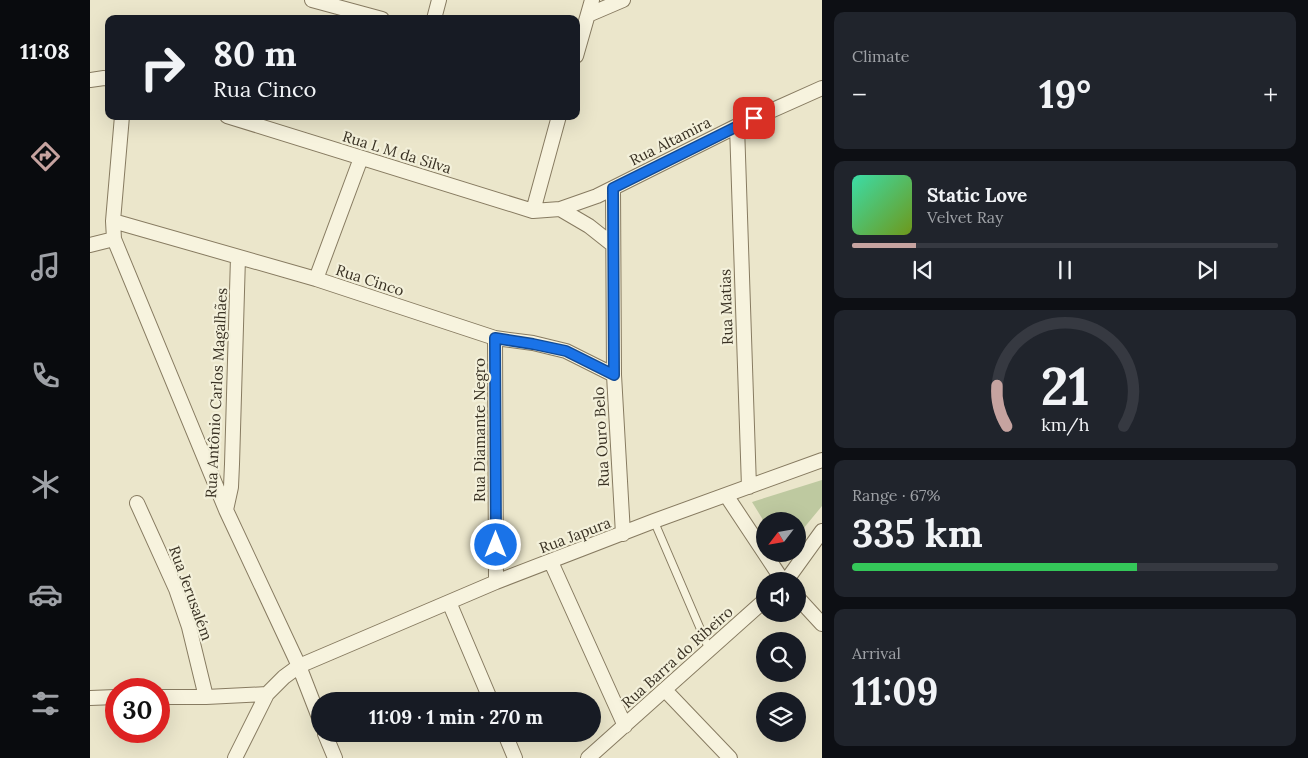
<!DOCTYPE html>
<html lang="en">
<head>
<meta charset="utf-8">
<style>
	:root { --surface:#171b24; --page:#20242c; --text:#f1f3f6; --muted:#9ea1a6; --line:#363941; --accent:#c6a3a0 }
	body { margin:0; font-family:Lora,serif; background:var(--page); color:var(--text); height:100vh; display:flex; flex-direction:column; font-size:19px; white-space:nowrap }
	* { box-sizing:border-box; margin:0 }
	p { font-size:16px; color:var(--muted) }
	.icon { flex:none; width:28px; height:28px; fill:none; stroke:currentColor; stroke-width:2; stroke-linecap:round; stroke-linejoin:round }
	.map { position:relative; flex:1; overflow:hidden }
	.drawer { display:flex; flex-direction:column; gap:12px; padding:12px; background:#0d0f14; width:486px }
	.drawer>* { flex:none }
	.banner { position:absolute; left:15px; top:15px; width:475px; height:105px; border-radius:10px; box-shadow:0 5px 20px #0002; background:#171b24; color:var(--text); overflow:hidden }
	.needle { width:32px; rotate:239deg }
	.fabs { position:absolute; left:666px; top:512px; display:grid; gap:10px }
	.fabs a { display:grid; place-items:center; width:50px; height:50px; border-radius:50%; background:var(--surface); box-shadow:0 5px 20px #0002; font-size:25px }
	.speed { position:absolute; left:15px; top:678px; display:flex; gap:10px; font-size:25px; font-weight:700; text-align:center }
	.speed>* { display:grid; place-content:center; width:65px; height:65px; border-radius:50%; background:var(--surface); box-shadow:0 5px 20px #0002; line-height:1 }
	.speed .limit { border:8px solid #d22; background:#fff; color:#111 }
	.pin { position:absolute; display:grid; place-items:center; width:42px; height:42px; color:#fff; margin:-21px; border-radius:10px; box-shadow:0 2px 8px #0006 }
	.me { position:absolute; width:55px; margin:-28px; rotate:0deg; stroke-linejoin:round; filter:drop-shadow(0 0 4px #0008) }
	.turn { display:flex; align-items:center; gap:18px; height:105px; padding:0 25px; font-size:22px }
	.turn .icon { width:65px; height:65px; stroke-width:2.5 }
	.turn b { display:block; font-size:35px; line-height:42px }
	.big { font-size:38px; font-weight:700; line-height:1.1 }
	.drawer .tile { flex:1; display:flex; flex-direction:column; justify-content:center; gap:8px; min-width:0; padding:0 18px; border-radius:10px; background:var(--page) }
	.drawer .dial { align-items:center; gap:0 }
	.dial svg { height:130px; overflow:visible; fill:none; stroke:var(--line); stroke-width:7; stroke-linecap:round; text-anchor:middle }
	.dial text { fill:var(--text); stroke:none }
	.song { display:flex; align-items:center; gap:15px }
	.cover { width:60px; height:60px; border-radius:8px; background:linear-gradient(135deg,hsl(160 70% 55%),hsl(80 70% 35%)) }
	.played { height:5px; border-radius:2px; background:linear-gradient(90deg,var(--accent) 15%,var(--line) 15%) }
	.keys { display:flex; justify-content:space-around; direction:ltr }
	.heat { display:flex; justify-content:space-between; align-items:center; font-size:28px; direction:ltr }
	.charge { height:8px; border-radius:4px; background:linear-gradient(90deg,#34c759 67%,var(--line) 0) }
	.trip { position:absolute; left:221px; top:692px; width:290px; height:50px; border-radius:25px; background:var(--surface); box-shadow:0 5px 20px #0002; font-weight:700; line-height:50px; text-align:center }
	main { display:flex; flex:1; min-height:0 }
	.menu { display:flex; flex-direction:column; width:90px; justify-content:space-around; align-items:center; background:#090b0e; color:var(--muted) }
	.menu .icon { width:35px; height:35px }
	.menu .current { color:var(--accent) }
	.menu b { font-size:22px; color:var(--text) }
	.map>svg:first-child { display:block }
</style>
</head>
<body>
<main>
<nav class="menu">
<b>11:08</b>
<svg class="icon current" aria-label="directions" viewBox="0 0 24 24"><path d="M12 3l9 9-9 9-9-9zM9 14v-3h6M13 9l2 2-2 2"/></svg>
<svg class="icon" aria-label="music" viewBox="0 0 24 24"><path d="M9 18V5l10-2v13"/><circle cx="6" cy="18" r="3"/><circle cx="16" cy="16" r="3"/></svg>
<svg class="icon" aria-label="phone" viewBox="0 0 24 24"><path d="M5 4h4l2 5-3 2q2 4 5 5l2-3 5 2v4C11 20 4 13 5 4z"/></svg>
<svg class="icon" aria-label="climate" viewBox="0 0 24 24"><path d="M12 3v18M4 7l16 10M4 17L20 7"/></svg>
<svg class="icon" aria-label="car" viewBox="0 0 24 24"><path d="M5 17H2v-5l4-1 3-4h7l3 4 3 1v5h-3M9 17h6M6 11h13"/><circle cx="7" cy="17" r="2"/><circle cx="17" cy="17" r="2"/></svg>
<svg class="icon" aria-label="filters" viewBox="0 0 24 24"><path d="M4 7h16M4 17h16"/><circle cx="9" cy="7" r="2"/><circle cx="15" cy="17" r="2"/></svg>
</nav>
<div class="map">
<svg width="732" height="758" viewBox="0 0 732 758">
	<rect width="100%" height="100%" fill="#ebe6cb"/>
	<path fill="#bec9a0" d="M732 480V506L708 535V521H675V523L662 502Z"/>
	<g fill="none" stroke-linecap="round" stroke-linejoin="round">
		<g stroke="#877b61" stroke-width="9">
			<path id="service" d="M564 521 619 649"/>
		</g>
		<g stroke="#877b61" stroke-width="16">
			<path id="minor" d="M222 0 292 19
				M498 15 533 0
				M344 19 349 0
				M486 56 502 0
				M0 80 14 78 19 79
				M32 116 23 221 24 239 136 510
				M137 116 443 211 470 209 507 196 647 126 732 88
				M647 126 659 487
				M523 188 524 375 533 534
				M470 209 499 226 523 245
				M443 211 469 116
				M23 221 226 279 405 338 443 343 476 351 524 375
				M0 245 24 239
				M148 257 142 464 141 487 136 510 209 666 230 720
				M226 279 271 158
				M405 338 406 582
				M636 495 693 581
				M47 503 86 589 99 627 116 697
				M461 562 535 726
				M696 581 732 531
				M708 598 732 624
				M359 602 401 701
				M575 690 640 758
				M69 697H116L177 694
				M0 698 26 697
				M235 734 245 758
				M415 734 425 758
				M145 758 177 694 194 677 209 666 406 582 564 521 732 460
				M498 758 675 600"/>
		</g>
		<use href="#service" stroke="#f7f3de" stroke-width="7"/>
		<use href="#minor" stroke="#f7f3de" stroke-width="14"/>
	</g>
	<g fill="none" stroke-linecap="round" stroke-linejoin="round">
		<g stroke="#114b97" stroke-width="12">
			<path id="route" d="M406 545 405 338 443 344 476 351 524 375 523 188 664 118"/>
		</g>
		<use href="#route" stroke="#1a73e8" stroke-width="9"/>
	</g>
	<g text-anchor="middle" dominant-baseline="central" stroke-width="4.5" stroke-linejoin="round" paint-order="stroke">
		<g font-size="15" fill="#393123" stroke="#f3f0da">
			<text transform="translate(580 141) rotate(-27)">Rua Altamira</text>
			<text transform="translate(307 152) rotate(17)">Rua L M da Silva</text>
			<text transform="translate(280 280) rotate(18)">Rua Cinco</text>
			<text transform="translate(636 307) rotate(-92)">Rua Matias</text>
			<text transform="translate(126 393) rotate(-87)">Rua Antônio Carlos Magalhães</text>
			<text transform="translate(389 430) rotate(-90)">Rua Diamante Negro</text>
			<text transform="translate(511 437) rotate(-93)">Rua Ouro Belo</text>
			<text transform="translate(485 535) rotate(-21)">Rua Japura</text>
			<text transform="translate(101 593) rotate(70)">Rua Jerusalém</text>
			<text transform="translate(587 657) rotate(-42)">Rua Barra do Ribeiro</text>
		</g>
	</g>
</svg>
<div class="fabs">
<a><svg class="needle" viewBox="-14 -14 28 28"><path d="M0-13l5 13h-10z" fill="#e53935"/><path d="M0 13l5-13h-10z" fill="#9ea1a6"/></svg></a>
<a><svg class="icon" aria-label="sound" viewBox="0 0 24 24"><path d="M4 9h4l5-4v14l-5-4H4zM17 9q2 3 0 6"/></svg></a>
<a><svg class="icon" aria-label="search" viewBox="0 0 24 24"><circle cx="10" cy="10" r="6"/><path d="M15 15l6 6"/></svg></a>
<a><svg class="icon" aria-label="layers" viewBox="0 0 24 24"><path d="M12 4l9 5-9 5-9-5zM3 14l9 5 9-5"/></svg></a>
</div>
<div class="speed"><div class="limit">30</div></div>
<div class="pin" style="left:664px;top:118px;background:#d93025"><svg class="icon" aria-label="arrive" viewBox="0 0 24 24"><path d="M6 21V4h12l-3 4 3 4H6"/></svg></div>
<svg class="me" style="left:406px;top:545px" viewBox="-20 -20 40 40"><circle r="17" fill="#1a73e8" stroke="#fff" stroke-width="3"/><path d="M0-11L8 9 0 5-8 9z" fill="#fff"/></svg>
<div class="trip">11:09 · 1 min · 270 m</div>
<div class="banner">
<div class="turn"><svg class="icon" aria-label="right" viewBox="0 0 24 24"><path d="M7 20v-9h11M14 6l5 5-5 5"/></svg><div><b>80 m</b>Rua Cinco</div></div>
</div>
</div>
<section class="drawer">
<div class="tile"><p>Climate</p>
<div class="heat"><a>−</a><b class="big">19°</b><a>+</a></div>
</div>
<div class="tile">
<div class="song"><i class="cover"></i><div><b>Static Love</b><p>Velvet Ray</p></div></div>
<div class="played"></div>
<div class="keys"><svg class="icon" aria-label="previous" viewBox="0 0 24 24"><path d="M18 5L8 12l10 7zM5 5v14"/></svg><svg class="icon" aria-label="pause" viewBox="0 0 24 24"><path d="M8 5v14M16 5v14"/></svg><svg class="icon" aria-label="next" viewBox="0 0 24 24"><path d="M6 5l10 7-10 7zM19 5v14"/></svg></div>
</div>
<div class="tile dial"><svg viewBox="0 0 100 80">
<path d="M14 69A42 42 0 1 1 86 69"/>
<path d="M14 69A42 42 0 0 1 8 44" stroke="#c6a3a0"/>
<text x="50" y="56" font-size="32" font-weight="700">21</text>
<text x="50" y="72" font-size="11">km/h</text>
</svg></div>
<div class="tile"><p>Range · 67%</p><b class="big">335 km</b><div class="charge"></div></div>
<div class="tile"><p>Arrival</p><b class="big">11:09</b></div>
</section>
</main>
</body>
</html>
